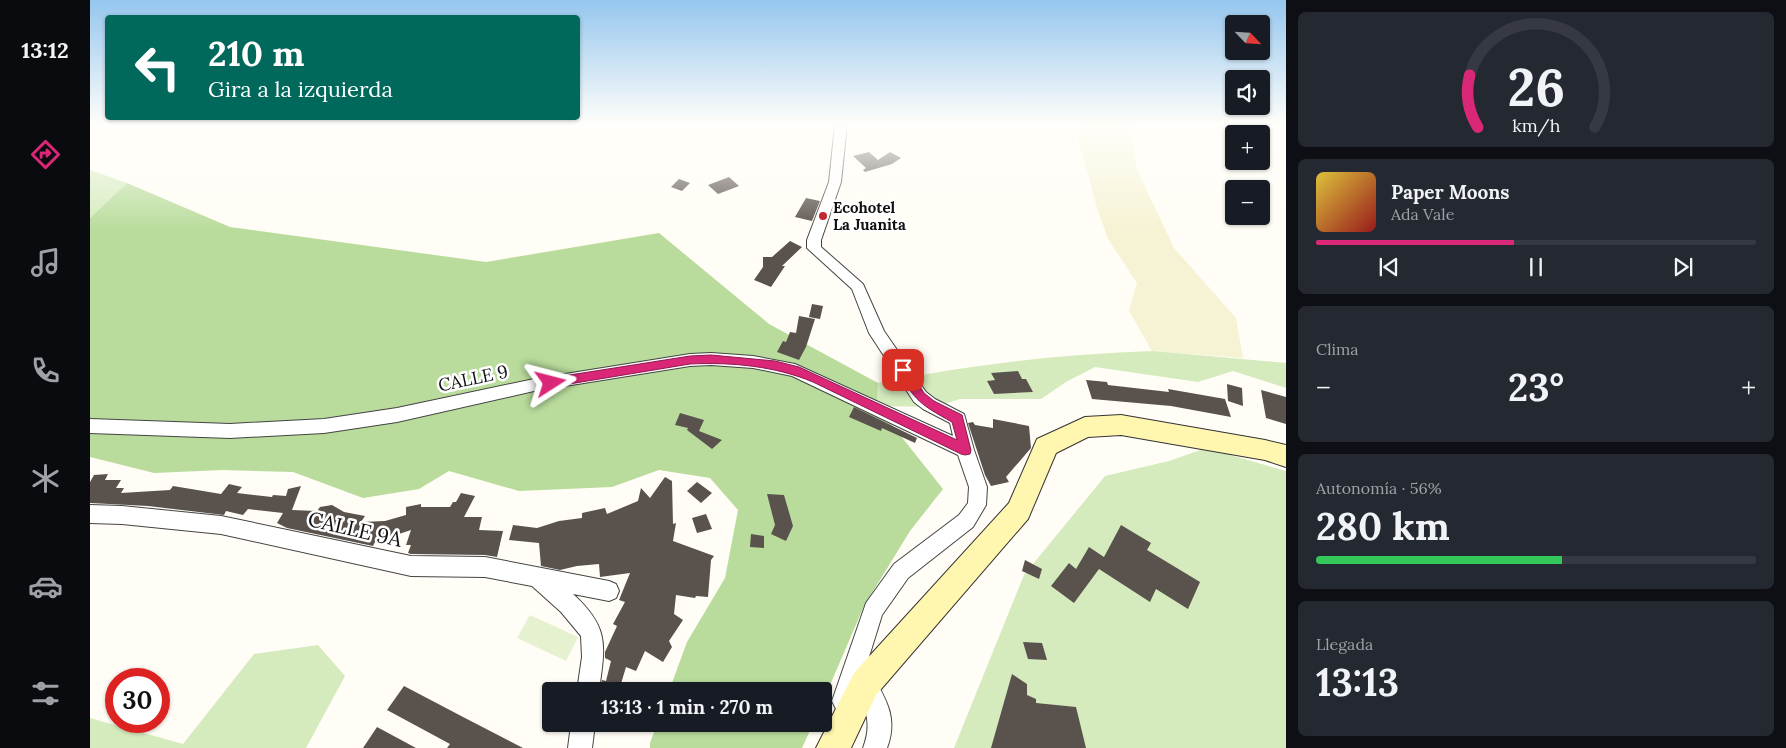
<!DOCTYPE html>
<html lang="es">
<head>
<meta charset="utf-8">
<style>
	:root { --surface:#171b24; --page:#242831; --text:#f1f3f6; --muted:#9ea1a6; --line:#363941; --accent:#db2777 }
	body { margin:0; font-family:Lora,serif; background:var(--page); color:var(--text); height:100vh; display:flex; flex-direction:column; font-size:19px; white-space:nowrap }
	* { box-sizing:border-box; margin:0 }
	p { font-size:16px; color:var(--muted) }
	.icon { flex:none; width:28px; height:28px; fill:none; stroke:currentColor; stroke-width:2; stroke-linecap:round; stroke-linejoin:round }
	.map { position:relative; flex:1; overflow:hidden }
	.panel { display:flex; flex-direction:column; gap:12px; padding:12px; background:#0d0f14; width:500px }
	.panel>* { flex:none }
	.hud { position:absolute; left:15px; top:15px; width:475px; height:105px; border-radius:5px; box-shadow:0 1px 4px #0004; background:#00695c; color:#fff; overflow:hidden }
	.needle { width:32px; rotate:115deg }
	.controls { position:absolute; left:1135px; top:15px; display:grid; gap:10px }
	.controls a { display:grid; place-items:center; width:45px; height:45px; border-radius:5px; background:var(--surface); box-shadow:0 1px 4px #0004; font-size:25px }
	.speed { position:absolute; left:15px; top:668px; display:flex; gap:10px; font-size:25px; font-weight:700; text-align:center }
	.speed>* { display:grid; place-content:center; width:65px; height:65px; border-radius:50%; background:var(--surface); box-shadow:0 1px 4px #0004; line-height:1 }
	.speed .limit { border:8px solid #d22; background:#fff; color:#111 }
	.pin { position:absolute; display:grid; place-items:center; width:42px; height:42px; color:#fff; margin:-21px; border-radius:10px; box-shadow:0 2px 8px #0006 }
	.me { position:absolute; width:55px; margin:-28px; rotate:81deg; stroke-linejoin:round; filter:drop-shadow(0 0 4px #0008) }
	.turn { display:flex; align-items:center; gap:18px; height:105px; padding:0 20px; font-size:22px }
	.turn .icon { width:65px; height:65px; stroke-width:2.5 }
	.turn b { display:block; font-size:35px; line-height:42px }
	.big { font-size:38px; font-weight:700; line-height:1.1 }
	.panel .card { flex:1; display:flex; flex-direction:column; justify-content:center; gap:8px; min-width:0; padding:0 18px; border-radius:8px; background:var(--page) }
	.panel .dial { align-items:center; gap:0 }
	.dial svg { height:130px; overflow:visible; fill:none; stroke:var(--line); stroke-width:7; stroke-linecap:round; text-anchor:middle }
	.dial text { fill:var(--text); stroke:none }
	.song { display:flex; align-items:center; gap:15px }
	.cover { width:60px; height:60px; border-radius:8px; background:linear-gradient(135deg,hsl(50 70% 55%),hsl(0 70% 35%)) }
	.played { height:5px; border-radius:2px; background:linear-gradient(90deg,var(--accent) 45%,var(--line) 45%) }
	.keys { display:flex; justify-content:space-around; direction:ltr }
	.heat { display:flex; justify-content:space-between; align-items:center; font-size:28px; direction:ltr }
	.charge { height:8px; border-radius:4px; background:linear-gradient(90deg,#34c759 56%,var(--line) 0) }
	.trip { position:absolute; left:452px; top:682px; width:290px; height:50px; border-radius:5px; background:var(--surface); box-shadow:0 1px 4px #0004; font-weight:700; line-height:50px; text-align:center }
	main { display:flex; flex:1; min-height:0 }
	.dock { display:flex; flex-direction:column; width:90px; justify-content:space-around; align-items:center; background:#090b0e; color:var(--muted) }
	.dock .icon { width:35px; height:35px }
	.dock .current { color:var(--accent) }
	.dock b { font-size:22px; color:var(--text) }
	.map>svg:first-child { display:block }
</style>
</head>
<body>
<main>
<nav class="dock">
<b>13:12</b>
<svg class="icon current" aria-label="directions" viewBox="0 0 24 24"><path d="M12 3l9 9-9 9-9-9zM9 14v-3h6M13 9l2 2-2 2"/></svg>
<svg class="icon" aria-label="music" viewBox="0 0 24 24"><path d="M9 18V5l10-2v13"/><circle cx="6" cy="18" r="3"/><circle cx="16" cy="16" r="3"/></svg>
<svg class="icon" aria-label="phone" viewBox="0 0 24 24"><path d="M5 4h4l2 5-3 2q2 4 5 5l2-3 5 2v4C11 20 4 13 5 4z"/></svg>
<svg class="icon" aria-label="climate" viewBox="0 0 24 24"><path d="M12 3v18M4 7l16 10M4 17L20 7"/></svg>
<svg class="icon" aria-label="car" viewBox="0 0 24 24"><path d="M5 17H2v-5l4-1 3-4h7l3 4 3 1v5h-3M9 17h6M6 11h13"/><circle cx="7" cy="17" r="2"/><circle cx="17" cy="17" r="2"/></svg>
<svg class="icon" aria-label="filters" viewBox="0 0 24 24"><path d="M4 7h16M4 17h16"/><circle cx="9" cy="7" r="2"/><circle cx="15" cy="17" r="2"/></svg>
</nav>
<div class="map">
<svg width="1196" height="748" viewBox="0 0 1196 748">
	<rect width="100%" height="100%" fill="#fffdf5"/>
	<path fill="#f6f3d4" d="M1010 125H1041L1046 168 1084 248 1146 318 1153 358 1062 351 1039 311 1047 283 1018 239 1007 208 988 138V128Z"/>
	<path fill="#d5ebbd" d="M0 170 37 183 0 218Z
		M1063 351 1196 363V388L1143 371 1108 382 1005 367 976 382 951 399H870L845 407 787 406 788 383C879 365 970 354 1063 351Z
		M1116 448 1196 471V748H864L934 575 1015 476 1079 461Z
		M228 645 255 676 216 748H0V718L93 744 164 654Z"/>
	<path fill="#b9dc9c" d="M37 183 140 227 396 262 569 233 679 324 788 383 787 406 853 489 820 531 774 606 734 699V691H579L597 642 635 578 648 510 620 478 569 470 522 487 429 491 359 471 329 489 273 498 203 472 133 470 64 473 0 457V218Z
		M567 724H723L712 748H560V743Z"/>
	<path fill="#e6f2cf" d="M440 615 488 637 476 661 427 638Z"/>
	<path fill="#5a524d" d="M779 152 788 160 800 152 811 158 802 164 775 172 773 170 776 168 763 156Z
		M639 177 649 186 628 194 618 185Z
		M589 179 600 183 592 191 581 187Z
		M716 198 730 201 722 221 705 217Z
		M700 241 712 247 692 266H695L681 287 664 280 673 267V257H682Z
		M722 304 733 306 730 319 719 317Z
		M709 316 725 319 716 347 709 360 687 352 693 341 696 342 700 332 706 333Z
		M928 371 932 379H936L943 392 904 394 897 381 905 380 901 373Z
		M996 380 1017 382 1018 385 1079 392 1078 389 1135 399 1141 417 1081 406 1002 399Z
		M1137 384 1152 388 1153 406 1138 401Z
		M1171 390 1196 397V424L1176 418Z
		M764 407 827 438 825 443 792 428 791 431 759 417Z
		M590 413 614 420 609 431 632 440 622 449 597 430 598 428 585 425Z
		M903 419 939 426 941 448 916 477 919 482 901 486 895 475 878 423 883 422 885 425 903 428Z
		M18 474 15 480H31L26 488H34L31 493 80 490 83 486 131 494 139 484 152 487 147 493 182 497 183 495 196 496 198 489 211 486 202 510 227 511 230 507 242 505 254 512 275 516 271 522 295 521 316 515V507L331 504V507H360L363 502H366L371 493 385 496 374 517H392L389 530 413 531 407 557 395 555 321 554 318 553 321 545H316L321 530 285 542 283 546 197 528 187 523 193 513 158 509 153 515 136 511 134 515 58 506 0 503V482L4 475Z
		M575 477 582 481 583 524 586 523 583 541 624 556 621 560 618 597 606 596 605 598 586 595 584 614 593 620 579 641 582 647 573 662 555 651 546 671 536 667 530 687 539 691H511L512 680 516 681 521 661 515 658V652L527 626 523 624 535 602 529 600 540 573 510 577 509 564 487 566 470 570 451 566 449 543 419 540 423 525 447 528 469 521 492 518V513L515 508 517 514 548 501 551 488 560 498Z
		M607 482 622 493 611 503 597 491Z
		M677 494 694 495 703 526 696 541 681 534 685 525Z
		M616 514 622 529 607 533 602 518Z
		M1031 525 1061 543 1057 550 1110 582 1098 609 1066 589 1060 602 1009 569 984 603 961 586 979 563 986 569 999 547 1014 557Z
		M661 534 674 536V548L660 547Z
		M935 560 952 569 949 579 932 571Z
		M933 642 952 643 957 660 938 659Z
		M922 674 937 684V695L946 699V703L986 707 996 748H901Z
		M314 686 375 718 433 748H357L360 744 297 710Z
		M287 727 326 748H273Z"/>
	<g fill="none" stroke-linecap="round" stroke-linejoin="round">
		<g stroke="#444" stroke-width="2">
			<path id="street" d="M745 125H757L751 182 731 240V247L773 284 794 331 836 392 845 399 874 414 884 450 897 487 896 505 883 527 818 578 792 615 774 673 783 676C797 701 808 719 797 748H773C781 727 778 713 768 694L762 709 754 713 746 709 742 701 776 603 804 564 869 515 878 503 879 487 868 455 702 376 663 368 621 365 600 366 444 391 307 422 234 433 140 438 0 433V419L140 424 234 419 307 408 444 379 600 354 621 353 663 356 705 364 863 436 860 423 833 409 824 402 779 333 762 289 717 248V240L739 182Z
				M0 505 32 506 131 516 321 556 395 557 519 581 526 584 529 591 526 598 519 601 483 594C520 628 515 645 509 691H487L492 657 491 636 471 612 442 586 395 577 321 576 131 534 32 524 0 523Z
				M481 724H505L502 748H478Z"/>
		</g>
		<g stroke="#333" stroke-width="2">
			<path id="secondary" d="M1031 415 1175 440 1196 445V467L1175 460 1031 435 998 437 966 453 938 519 786 695 761 748H726L764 673 919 503 947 439 995 417Z"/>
		</g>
		<use href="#street" fill="#fff" fill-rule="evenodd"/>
		<use href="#secondary" fill="#fff6b0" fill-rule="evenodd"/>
	</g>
	<linearGradient id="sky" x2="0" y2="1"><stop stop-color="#95c6ee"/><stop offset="0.54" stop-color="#fffefa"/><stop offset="1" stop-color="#fffefa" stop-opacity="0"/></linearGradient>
	<rect width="1196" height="230" fill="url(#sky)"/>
	<path fill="#db2777" stroke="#8e194d" d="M621 355 685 361 709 367 867 440 862 422C831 405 825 401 807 370L813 365 817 366 834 393 844 401 872 415 881 450 880 454 875 455 871 454 723 382C685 366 641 362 600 364L461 387 455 383 461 378 600 356Z"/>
	<circle fill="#c4262e" stroke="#fff" stroke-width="2" cx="733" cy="216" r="5"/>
	<g text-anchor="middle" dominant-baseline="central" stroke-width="5" stroke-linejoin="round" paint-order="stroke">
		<g font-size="15" font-weight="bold" fill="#111" stroke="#fff" text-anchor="start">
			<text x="743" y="207">Ecohotel<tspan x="743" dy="17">La Juanita</tspan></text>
		</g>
		<g font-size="18" fill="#111" stroke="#fff">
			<text transform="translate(383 378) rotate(-12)">CALLE 9</text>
		</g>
		<g font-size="21" fill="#111" stroke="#fff">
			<text transform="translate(265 529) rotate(13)">CALLE 9A</text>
		</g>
	</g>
</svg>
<div class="controls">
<a><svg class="needle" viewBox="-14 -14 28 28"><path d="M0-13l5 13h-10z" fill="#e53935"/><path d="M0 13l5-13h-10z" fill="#9ea1a6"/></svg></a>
<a><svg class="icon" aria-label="sound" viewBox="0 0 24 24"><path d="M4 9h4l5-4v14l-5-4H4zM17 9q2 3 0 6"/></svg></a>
<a>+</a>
<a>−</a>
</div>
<div class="speed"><div class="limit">30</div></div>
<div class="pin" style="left:813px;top:370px;background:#d93025"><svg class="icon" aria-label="arrive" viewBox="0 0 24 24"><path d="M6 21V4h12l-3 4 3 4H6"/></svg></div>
<svg class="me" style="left:461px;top:383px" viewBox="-20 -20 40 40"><path d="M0-17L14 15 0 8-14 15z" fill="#db2777" stroke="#fff" stroke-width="4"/></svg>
<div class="trip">13:13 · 1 min · 270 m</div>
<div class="hud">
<div class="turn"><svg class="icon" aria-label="left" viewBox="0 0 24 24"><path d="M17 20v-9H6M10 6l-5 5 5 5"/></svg><div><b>210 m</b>Gira a la izquierda</div></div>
</div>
</div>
<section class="panel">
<div class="card dial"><svg viewBox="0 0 100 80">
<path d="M14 69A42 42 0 1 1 86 69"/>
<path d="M14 69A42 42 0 0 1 9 37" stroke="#db2777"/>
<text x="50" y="56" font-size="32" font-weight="700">26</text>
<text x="50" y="72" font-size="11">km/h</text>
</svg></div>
<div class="card">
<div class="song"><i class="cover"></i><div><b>Paper Moons</b><p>Ada Vale</p></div></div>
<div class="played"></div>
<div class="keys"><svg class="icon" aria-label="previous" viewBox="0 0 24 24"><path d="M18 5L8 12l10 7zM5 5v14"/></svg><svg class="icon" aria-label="pause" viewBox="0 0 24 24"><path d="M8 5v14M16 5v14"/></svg><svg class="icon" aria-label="next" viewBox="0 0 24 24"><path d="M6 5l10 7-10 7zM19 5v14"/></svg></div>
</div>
<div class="card"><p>Clima</p>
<div class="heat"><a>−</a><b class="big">23°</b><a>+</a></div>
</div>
<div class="card"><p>Autonomía · 56%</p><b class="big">280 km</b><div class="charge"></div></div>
<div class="card"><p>Llegada</p><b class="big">13:13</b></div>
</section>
</main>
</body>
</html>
